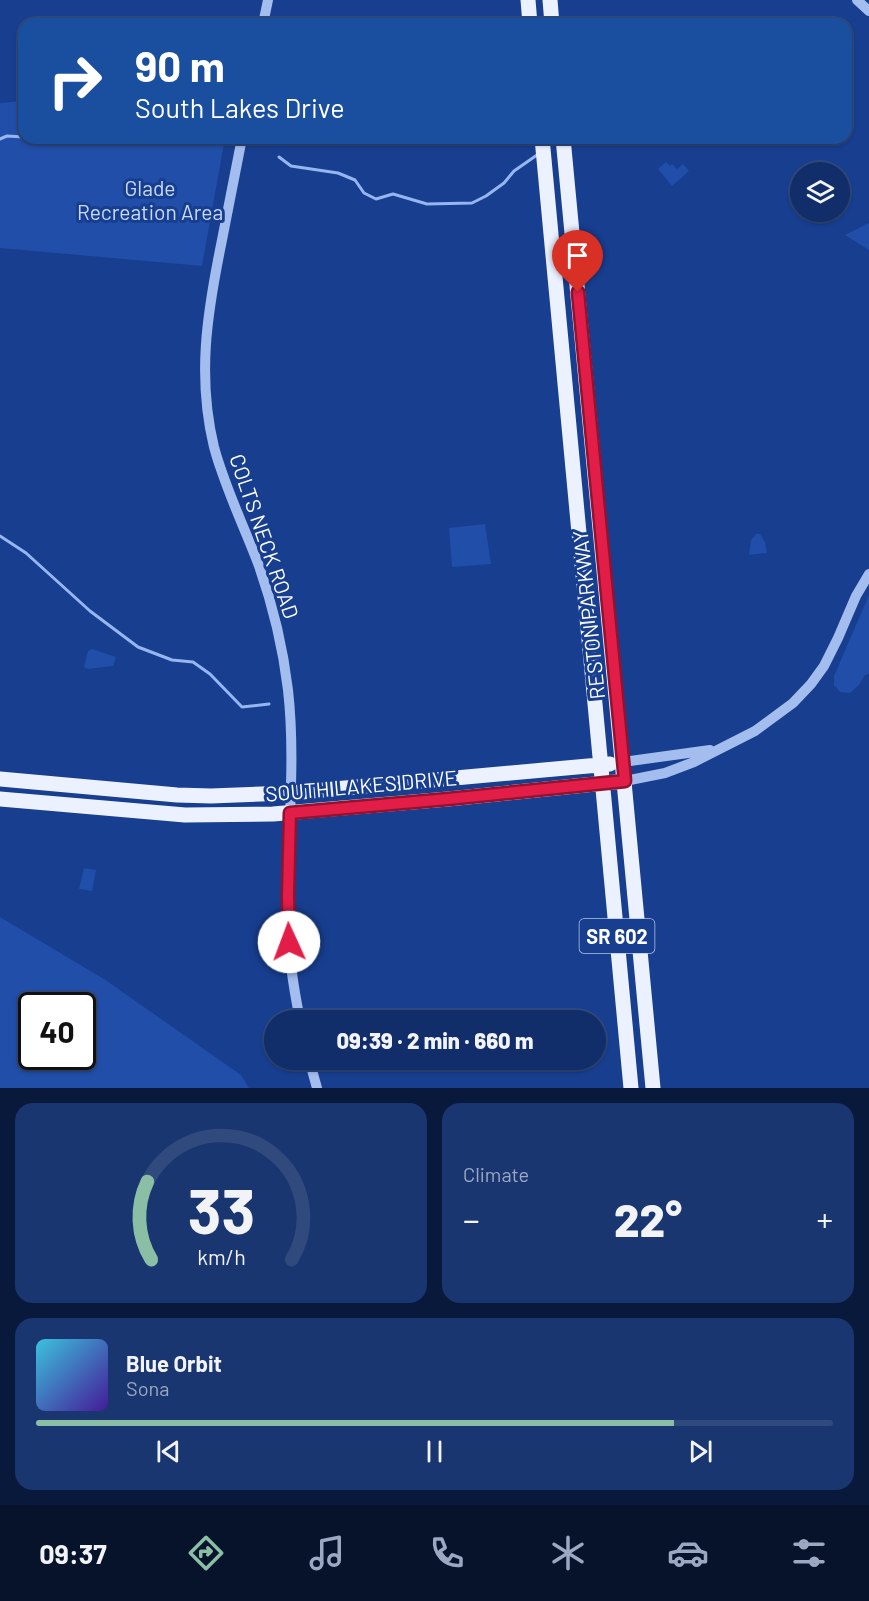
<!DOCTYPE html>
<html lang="en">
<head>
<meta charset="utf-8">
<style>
	:root { --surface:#112e6b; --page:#1a3671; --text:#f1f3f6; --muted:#9ca8c1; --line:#304a7e; --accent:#8abfa5 }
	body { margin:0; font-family:Barlow,sans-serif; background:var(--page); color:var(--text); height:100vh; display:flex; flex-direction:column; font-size:22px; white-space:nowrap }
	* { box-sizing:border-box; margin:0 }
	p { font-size:20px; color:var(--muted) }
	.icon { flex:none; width:33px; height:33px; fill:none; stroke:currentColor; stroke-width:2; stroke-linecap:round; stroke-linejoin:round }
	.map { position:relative; height:1088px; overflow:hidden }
	.details { display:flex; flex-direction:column; gap:15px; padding:15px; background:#09193b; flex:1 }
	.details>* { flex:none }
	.hud { position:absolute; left:18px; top:18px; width:834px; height:126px; border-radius:18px; box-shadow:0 2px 4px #0004,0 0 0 2px var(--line); background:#1a4fa0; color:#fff; overflow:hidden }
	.buttons { position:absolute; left:790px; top:162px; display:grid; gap:12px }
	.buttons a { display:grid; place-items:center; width:60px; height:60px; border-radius:50%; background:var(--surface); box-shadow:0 2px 4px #0004,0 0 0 2px var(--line); font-size:30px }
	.speed { position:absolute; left:18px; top:992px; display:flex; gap:12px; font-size:30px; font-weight:700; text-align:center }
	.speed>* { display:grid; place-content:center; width:78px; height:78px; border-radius:50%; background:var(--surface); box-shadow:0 2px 4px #0004,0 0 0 2px var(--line); line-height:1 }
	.speed .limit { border:3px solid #111; border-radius:9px; background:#fff; color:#111 }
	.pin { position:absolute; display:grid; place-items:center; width:51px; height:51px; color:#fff; margin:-62px -26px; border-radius:50% 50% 50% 0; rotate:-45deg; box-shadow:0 0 6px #0007 }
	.pin .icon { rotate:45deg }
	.me { position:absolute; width:66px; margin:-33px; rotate:358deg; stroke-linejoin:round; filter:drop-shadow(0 0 4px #0008) }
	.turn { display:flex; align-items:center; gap:21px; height:126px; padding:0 18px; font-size:27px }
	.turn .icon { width:78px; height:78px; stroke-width:2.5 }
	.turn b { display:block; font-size:42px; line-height:51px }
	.big { font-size:45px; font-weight:800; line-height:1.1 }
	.details .widget { flex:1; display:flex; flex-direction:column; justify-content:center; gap:9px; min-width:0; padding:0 21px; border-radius:18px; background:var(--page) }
	.details .dial { align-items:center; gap:0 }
	.dial svg { height:156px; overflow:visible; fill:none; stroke:var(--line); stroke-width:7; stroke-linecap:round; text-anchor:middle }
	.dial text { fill:var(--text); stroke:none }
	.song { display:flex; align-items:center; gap:18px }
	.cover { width:72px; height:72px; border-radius:9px; background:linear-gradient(135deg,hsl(190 70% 55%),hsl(260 70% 35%)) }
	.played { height:6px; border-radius:3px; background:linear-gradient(90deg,var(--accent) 80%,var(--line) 80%) }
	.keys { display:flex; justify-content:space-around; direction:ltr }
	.heat { display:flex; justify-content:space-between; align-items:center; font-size:33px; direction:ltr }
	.details .tiles { flex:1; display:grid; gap:15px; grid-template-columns:1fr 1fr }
	.widget:last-child { grid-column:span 2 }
	.trip { position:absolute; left:264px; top:1010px; width:342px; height:60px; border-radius:30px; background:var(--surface); box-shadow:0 2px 4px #0004,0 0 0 2px var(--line); font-weight:800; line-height:60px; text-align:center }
	.tabs { display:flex; height:96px; justify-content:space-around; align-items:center; background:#07122b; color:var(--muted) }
	.tabs .icon { width:42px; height:42px }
	.tabs .active { color:var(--accent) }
	.tabs b { font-size:27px; color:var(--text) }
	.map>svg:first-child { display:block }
</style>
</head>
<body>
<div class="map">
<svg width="869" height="1088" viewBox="0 0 869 1088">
	<rect width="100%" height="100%" fill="#173e8f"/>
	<path fill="#204ea8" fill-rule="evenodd" d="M24 101V138H225L202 266 0 248V103Z
		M666 162 670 166 672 164 677 169 683 164 689 171 672 186 658 169Z
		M869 223V250L845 235Z
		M485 524 491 564 452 567 449 528Z
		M756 534H760L765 542 767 553 749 555 751 540Z
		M869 595V674L865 675 859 685 850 693 840 692 834 685V676Z
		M92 649 116 657 113 666 88 669 84 667 88 651Z
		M84 868 96 870 92 891 79 889Z
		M0 917 104 979 241 1075 249 1088H0ZM32 1005H82V1056H32Z"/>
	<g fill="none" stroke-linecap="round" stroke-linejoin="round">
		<path stroke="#96b6f2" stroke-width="3" d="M32 138C54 140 76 142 97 138
			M0 139 7 136 24 137
			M279 157 291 166 338 173 355 180 364 193 376 199 393 194 427 204 472 203 486 196 504 183 514 171 537 155
			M0 536 26 553 90 611 138 647 172 660 193 662 210 674 242 707 269 704"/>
		<path stroke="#a4bdef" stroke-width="10" d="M857 0 869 11
			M263 24 268 0
			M242 138C235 174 228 209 221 245 207 314 197 377 214 447 225 488 244 526 259 566 273 606 283 648 288 690 297 769 285 850 288 930 289 960 294 990 300 1020
			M623 762 710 750
			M625 781 665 773 694 762 755 731 793 703 811 684 824 666 838 638 856 596 869 574
			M309 1059 317 1088"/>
		<path stroke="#ecf1ff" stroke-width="15" d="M528 0 530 24
			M550 0 552 24
			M542 138 631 1088
			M563 138 653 1088
			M0 779 177 795 211 796 290 793 610 764
			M0 799 185 815 273 814 448 799 625 781"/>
	</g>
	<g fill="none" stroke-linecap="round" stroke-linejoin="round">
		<g stroke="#92132f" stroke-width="15">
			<path id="route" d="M289 942 288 896 290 813 448 799 625 781 578 292"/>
		</g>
		<use href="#route" stroke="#e11d48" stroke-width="10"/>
	</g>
	<g text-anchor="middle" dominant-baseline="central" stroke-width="6" stroke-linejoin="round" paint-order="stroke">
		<rect fill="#173e8f" stroke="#b9c5dd" stroke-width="1.5" x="579.5" y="919" width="75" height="34" rx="4.5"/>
		<g font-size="20" font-weight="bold" fill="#fff">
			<text x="617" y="936">SR 602</text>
		</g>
		<g font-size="21" fill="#cadbfb" stroke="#173e8f">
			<text x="150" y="187">Glade<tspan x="150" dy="24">Recreation Area</tspan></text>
		</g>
		<g font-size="21" fill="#fff" stroke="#173e8f">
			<text transform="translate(265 536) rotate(71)">COLTS NECK ROAD</text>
			<text transform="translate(588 615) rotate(-96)">RESTON PARKWAY</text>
			<text transform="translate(361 785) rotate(-5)">SOUTH LAKES DRIVE</text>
		</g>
	</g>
</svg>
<div class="buttons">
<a><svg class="icon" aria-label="layers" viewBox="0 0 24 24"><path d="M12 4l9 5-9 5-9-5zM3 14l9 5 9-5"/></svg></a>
</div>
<div class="speed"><div class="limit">40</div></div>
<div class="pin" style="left:578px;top:292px;background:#d93025"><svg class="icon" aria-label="arrive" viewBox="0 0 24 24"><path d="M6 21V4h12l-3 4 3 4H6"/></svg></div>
<svg class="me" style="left:289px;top:942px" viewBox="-20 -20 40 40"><circle r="19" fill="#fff"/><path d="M0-13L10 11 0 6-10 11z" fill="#e11d48"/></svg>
<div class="trip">09:39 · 2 min · 660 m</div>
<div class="hud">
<div class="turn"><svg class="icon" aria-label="right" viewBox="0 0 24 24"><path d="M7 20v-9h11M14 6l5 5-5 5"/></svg><div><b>90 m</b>South Lakes Drive</div></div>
</div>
</div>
<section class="details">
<div class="tiles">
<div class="widget dial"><svg viewBox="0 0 100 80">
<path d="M14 69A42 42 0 1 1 86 69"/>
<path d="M14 69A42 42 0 0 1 12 29" stroke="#8abfa5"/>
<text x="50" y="56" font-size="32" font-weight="700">33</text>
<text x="50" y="72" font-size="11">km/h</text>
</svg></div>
<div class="widget"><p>Climate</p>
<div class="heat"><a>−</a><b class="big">22°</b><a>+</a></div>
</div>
<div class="widget">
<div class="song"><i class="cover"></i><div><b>Blue Orbit</b><p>Sona</p></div></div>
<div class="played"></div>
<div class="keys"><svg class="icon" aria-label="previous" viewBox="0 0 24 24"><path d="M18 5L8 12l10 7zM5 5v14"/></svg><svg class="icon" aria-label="pause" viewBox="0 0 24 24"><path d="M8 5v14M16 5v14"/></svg><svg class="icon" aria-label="next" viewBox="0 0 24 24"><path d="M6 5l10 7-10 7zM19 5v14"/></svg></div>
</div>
</div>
</section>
<nav class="tabs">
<b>09:37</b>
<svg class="icon active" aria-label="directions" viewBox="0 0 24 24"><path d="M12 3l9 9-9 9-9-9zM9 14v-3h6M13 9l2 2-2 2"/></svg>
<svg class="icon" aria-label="music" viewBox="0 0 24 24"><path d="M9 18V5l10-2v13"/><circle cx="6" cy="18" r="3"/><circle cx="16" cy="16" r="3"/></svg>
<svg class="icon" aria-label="phone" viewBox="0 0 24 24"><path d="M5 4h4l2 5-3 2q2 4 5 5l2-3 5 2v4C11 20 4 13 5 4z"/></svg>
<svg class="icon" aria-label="climate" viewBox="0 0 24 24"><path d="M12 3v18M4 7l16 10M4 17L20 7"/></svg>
<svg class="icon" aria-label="car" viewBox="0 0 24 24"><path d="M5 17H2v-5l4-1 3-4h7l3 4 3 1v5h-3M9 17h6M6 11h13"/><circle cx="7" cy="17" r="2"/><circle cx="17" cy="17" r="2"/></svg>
<svg class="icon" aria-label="filters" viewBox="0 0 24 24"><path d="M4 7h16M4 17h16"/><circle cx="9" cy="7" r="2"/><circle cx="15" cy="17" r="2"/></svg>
</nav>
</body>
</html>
